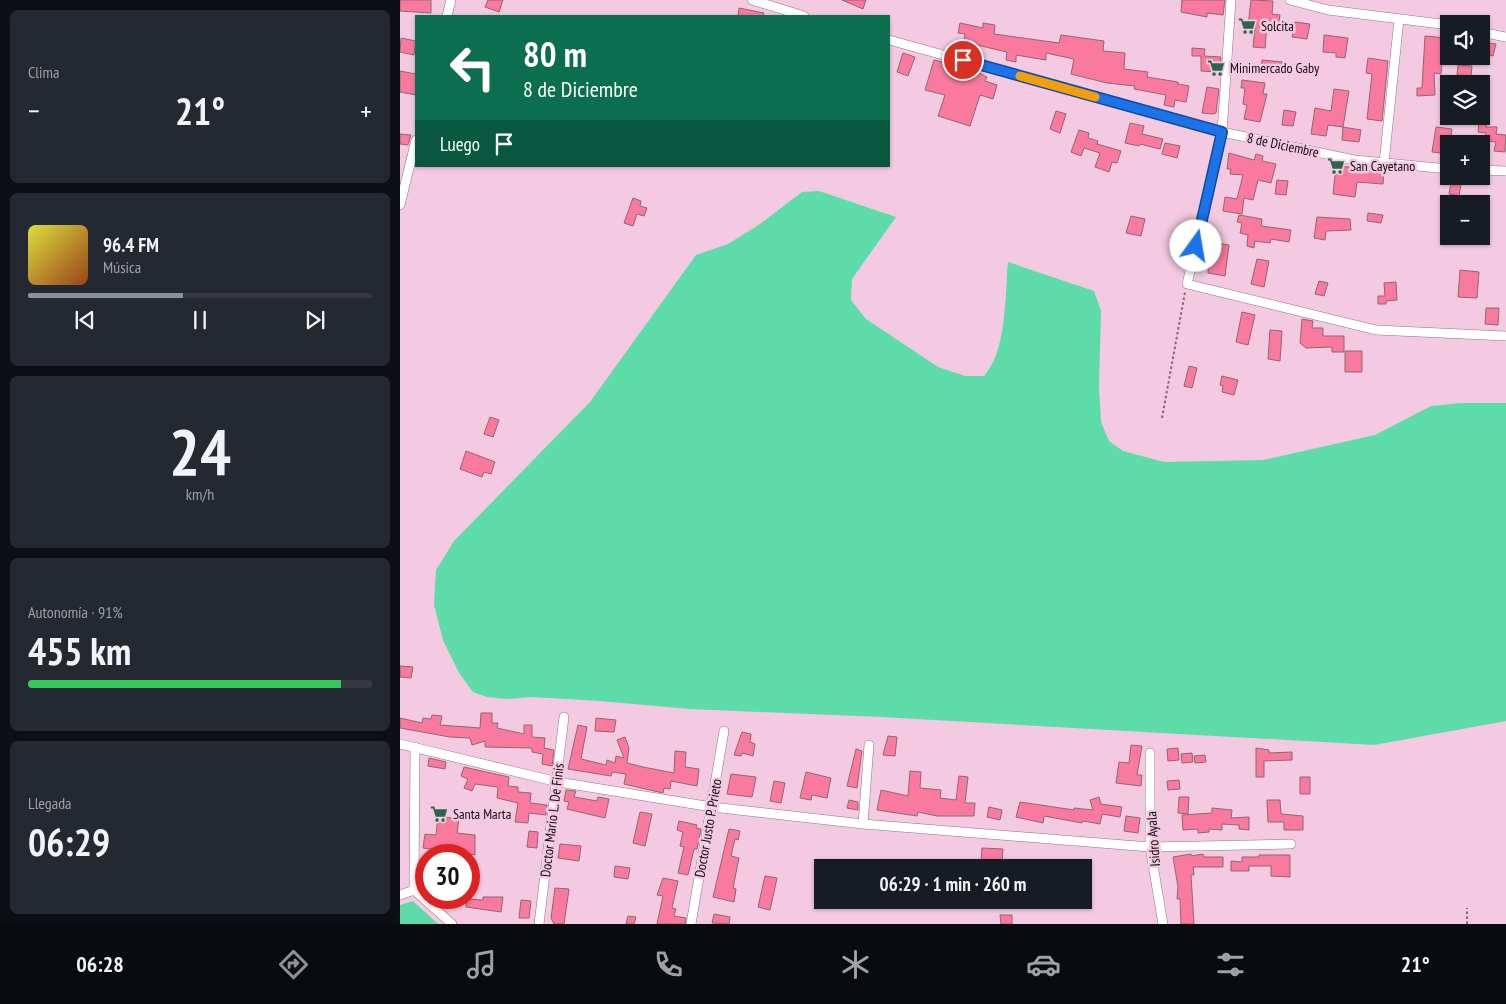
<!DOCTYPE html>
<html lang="es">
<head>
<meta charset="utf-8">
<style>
	:root { --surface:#171b24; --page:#242831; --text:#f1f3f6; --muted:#9ea1a6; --line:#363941; --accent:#8c9099 }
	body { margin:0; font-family:"PT Sans Narrow",sans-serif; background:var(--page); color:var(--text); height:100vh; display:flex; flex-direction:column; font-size:19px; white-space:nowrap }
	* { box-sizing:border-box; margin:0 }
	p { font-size:16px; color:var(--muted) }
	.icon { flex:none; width:28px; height:28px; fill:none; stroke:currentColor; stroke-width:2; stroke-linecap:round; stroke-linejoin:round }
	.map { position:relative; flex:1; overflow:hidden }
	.side { display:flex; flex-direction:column; gap:10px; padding:10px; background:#0d0f14; width:400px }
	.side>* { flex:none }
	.guide { position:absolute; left:15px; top:15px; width:475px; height:152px; border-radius:0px; box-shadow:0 1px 4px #0004; background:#0b6e4f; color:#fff; overflow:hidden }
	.tools { position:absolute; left:1040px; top:15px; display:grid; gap:10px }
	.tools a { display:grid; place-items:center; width:50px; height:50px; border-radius:0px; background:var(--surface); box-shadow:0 1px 4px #0004; font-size:25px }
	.speed { position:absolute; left:15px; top:844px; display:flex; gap:10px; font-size:25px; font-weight:700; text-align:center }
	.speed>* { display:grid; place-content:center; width:65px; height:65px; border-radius:50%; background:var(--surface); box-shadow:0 1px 4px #0004; line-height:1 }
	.speed .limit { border:8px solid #d22; background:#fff; color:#111 }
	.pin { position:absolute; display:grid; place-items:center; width:42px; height:42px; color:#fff; margin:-21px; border:2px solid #fff; border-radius:50%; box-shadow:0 1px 5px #0007 }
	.me { position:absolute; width:55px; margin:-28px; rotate:13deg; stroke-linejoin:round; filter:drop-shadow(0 0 4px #0008) }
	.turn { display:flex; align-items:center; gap:18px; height:105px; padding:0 25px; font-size:22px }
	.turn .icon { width:65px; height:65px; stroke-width:2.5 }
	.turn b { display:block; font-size:35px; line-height:42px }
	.then { display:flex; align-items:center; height:48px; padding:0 25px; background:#0003; gap:10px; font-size:19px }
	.big { font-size:38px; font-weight:600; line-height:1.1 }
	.side .card { flex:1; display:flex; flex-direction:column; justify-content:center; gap:8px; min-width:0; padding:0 18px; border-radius:8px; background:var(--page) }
	.side .dial { align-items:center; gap:0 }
	.dial b { font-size:65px; line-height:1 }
	.song { display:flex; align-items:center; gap:15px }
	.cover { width:60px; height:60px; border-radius:8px; background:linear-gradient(135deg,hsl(60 70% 55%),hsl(20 70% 35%)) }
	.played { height:5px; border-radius:2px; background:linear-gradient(90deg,var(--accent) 45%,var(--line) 45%) }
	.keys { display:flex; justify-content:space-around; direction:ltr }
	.heat { display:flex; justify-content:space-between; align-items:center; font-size:28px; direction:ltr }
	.charge { height:8px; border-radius:4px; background:linear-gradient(90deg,#34c759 91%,var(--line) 0) }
	.trip { position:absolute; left:414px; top:859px; width:278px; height:50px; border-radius:0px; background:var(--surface); box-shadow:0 1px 4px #0004; font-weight:600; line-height:50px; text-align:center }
	.dock { display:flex; height:80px; justify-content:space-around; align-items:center; background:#090b0e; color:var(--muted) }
	.dock .icon { width:35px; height:35px }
	.dock .on { color:var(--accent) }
	.dock b { font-size:22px; color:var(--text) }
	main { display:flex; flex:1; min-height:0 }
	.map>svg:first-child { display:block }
</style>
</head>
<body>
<main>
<section class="side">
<div class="card"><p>Clima</p>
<div class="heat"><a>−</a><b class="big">21°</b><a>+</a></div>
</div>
<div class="card">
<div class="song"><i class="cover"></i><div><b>96.4 FM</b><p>Música</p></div></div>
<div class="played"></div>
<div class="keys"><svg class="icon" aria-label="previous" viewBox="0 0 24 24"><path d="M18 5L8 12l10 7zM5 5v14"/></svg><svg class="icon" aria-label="pause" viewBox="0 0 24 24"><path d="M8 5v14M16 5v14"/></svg><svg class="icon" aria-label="next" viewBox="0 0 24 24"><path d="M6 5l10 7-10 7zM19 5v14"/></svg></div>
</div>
<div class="card dial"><b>24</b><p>km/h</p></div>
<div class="card"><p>Autonomía · 91%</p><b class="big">455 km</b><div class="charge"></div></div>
<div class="card"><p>Llegada</p><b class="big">06:29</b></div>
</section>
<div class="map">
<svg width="1106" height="924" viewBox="0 0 1106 924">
	<rect width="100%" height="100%" fill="#f3cae1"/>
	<path fill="#5ddba8" d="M419 191 496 217 452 279 451 300 466 319 538 367 565 376H584C607 351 605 294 608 262L694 291 701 311 699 387 701 422 709 441 723 451 764 462 863 460 975 435 1031 406 1060 403H1106V721L974 745 481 717 289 709 200 701 131 697 107 699 87 697 73 692 59 673 43 640 34 605 36 570 54 541 190 402 296 255 328 244 360 224 402 192Z
		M13 901 38 924H0V905Z"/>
	<path fill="#fa7a9f" stroke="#8f6770" d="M0 0H31V13L0 11Z
		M88 0H103L99 12 85 7Z
		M442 0H466L463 9Z
		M782 0H825L823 15 807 13V17L781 12Z
		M851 0 873 1 872 14 880 15 878 28 867 25 865 48 853 47 855 28 848 26Z
		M339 8 364 13 363 16H338Z
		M895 22 910 24 907 39 892 37Z
		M560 23 583 28V23L595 25 594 34 659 43 661 35 704 41 703 51 725 53 724 69 748 72 747 77 778 82V84L789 86 786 102 775 100 774 107 764 105 766 95 734 89 735 86 707 83 671 74 674 59 646 53V60L616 55V62L606 60 607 52 564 42 565 34 558 33Z
		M924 35 948 38 945 58 936 57V53L923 52Z
		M1025 36 1046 38 1045 51H1043L1041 74 1034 73 1035 95 1017 96V88H1022Z
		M1 38 16 41 14 55 0 52Z
		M1083 42 1096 44 1093 56 1081 53Z
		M792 48 805 49 804 56 821 57 820 72 801 71V56H792Z
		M503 53 515 57 508 76 497 72Z
		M968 58 988 61 982 121 967 119 972 74 966 73Z
		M534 60 573 70 587 77 585 81 597 85 593 99 580 95 570 126 538 116 545 95 525 90Z
		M862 60 883 62 882 73 861 71Z
		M1058 65 1072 66 1071 76 1057 75Z
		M0 71 16 74V95L0 92Z
		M842 80 865 83 863 94H867L860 122 844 119 847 105 843 104 845 88H841Z
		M807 87 819 89 816 113 813 114 802 113Z
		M934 89 949 91 943 127 928 125 926 136 911 134 915 108 931 111Z
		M1081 99 1089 100 1086 127H1097L1096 134 1106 135 1105 152 1094 151 1096 142 1085 141 1086 133 1078 132Z
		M884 110 896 112 893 126 882 125Z
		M656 111 666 114 660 133 650 129Z
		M730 123 744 126 742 134 763 139 760 149 740 144 739 146 725 143Z
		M943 127 961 130 959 142 942 140Z
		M1036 127 1052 129 1049 154 1032 152Z
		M679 130 689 133 688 138 698 141 697 144 721 151 717 163 712 162 709 172 695 167 700 153 684 148 681 156 671 152Z
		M0 134 11 135 8 145 0 144Z
		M765 143 780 146 777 158 762 154Z
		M829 153 854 160 856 154 863 156 862 161 876 164 871 183 858 180 853 200 844 198 842 214 823 211 825 197 837 199 843 175 830 174 831 169H827Z
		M936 166 984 170 983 184 957 182 955 197 933 194Z
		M877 180 888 181 886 195 875 194Z
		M1051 183 1061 184 1059 196 1049 194Z
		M233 198 241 201 240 206 247 208 244 216 237 214 233 226 224 223Z
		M968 213 983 215 981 223 967 221Z
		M839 215 862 219 861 226 891 230 889 242 871 239 870 243 855 241 854 248 847 246 848 235 840 233 842 223 837 222Z
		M731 216 745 219 741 236 726 233Z
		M917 217 950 219 951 230 926 231 925 240 914 238Z
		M810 242 829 245 825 276 808 273Z
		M857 259 869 261 864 287 851 284Z
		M1060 270 1079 272 1077 298 1058 297Z
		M919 281 928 283 924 296 915 294Z
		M996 282 997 300 986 301V304H978V296H985L984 283Z
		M1086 308H1099L1098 325 1085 324Z
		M842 312 855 315 848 345 836 342Z
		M902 319 913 321 912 328H923V336H944V352H932V347L906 348 900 343Z
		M870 330 882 331 880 361 868 359Z
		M945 351H962V372H945Z
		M789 366 797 368 792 388 784 386Z
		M822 376 838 380 834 395 822 392 823 386 820 385Z
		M90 417 99 420 93 437 84 434Z
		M66 451 95 462 91 474 84 472 82 477 60 469Z
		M0 666 13 667 11 678 0 677Z
		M81 713H92V723H98L97 728 124 734V725H132V737L145 738 144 748 154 750 152 766 142 764 143 754 132 752V748L85 747V741L72 745 70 738 50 737 0 728V718L22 723 23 718 31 719 32 715 42 716 40 725 80 728Z
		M196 718 216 720 214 732 195 731Z
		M178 725 187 727 181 759 206 765 207 760 215 763 216 756 224 758 217 740 225 737 229 748 227 763 243 767 274 773 275 751 286 752 285 767 299 769 297 786 271 781 270 789 264 788 263 793 224 784 226 774 212 772 211 776 168 769Z
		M342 732 351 734 350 742 355 744 353 756 342 753 341 756 334 755Z
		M488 736 497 737 495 756 483 755Z
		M731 745 742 746 737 775H742L741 786 716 783 719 762 729 763Z
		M778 748 779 760 768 761 767 749Z
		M856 748 869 750V753L892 752V760L864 761V777H856Z
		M456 749 462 751 457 788 447 786Z
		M792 753 793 762 782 763 781 754Z
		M805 755 806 762 795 763 794 756Z
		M29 758 46 762 45 769 28 766Z
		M64 767 109 777 108 786 118 787V792L131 793 130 803 147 805 146 815 129 813 128 823 115 822 118 803 97 798 98 787 75 784 72 791 64 788 68 779 61 776Z
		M510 771 521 772 520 788 541 790 540 798 556 800 559 776 568 777 565 803H575L574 816H537L518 812 517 816 477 810 481 790 508 796Z
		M406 772 431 778 427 798 412 795 411 800 400 798Z
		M331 774 356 777 352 797 327 794Z
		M900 777H910V794H900Z
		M779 780 780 789 768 790 767 781Z
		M374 781 385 783 381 803 370 801Z
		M166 790 176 791 174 797 197 801 198 797 209 799 205 818 167 809 169 802 164 801Z
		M699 797 701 804 722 807 720 817 702 814 700 824 683 821 682 823 644 816 643 823 616 817 620 802 674 810V808L693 810 690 800Z
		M779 797H789L788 814 778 813Z
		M449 800 458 802V810L447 808Z
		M867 800H880L881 814 903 816V830H884V822H868Z
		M589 807 602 810 600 820 587 817Z
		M812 808 832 810 831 818 849 817V830L839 829V825L822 824V830L809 829V832L798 833V829L783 830 782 815 812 813Z
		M240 812 252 814 245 846 233 843Z
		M38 816 59 819 57 833 75 835V855L47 850 46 855H36L37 850 23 848 25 834 36 835Z
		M726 816 740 818 738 833 724 831Z
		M279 821 297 825 296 828 301 829 297 849H294L288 875 278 873 284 847 280 846 283 832 277 830Z
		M329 829 340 831 338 840 335 839 331 856 339 858 333 888 336 889 334 902 313 897Z
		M129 831 138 832 137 848 127 847Z
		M160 844 181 846 179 861 158 858Z
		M582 848 603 849 602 864 581 862Z
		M791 854V856L803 854 804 857H823V867H793L794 875H791L794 924H781L780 899H777L778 887 773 857Z
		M859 855H890V877L871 876V866H849V871H831V861L842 862V857H859Z
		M215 866 230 868 228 879 214 877Z
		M365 876 377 878 370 910 358 907Z
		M263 878 278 881 272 908 276 909 274 916 286 918 285 924H257L263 896 257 895Z
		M155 888 169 889 164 924H154L151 918Z
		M83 897H103L101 912 66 907 67 899 83 900Z
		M121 900 131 901 129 918H119Z
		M314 914 330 917 329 924 312 923Z
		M600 915H612V924H601Z
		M228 916 236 917 234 924H226Z"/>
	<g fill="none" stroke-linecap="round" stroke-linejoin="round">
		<g stroke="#957185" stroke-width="10">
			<path id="street" d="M352 0 404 16
				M831 0 822 132 787 284 976 330 1106 336
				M890 0 928 10 1049 25
				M47 16 51 0
				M1081 32 1106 37
				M489 40 822 132 954 160 1049 169
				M984 163 999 19
				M1081 170 1106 171
				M0 205 16 140
				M0 744 158 782 312 807 463 824 750 847 891 844
				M15 747 14 890 52 924
				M750 753V847L763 924
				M463 824 469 745
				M0 895 14 890
				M139 924 164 717
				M291 924 324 731"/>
		</g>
		<path stroke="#816775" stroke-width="2" stroke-dasharray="2.5 2.5" stroke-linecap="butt" d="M762 418 785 292
			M1067 924V908"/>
		<use href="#street" stroke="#fff" stroke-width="9"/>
	</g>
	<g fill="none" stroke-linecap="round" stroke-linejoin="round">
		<g stroke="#114b97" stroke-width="12">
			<path id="route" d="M563 60 822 132 796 246"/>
		</g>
		<use href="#route" stroke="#1a73e8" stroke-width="9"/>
		<path stroke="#f59e0b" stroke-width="9" d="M620 76 695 97"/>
	</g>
	<defs>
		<g id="supermarket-bare" transform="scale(1.35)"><path d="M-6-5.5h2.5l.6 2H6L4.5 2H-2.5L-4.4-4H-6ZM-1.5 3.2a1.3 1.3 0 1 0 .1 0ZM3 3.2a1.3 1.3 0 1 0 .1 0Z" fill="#2c654d" stroke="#f3cae1" stroke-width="2.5" paint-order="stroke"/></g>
	</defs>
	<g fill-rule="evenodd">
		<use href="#supermarket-bare" x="847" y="26"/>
		<use href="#supermarket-bare" x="816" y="68"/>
		<use href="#supermarket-bare" x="936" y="166"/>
		<use href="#supermarket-bare" x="39" y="814"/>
	</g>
	<g text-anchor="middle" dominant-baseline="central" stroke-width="5" stroke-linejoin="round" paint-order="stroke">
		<g font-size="14" fill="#13070e" stroke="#f3cae1" text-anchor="start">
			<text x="861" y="26">Solcita</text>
			<text x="830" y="68">Minimercado Gaby</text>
			<text x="950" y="166">San Cayetano</text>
			<text x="53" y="814">Santa Marta</text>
		</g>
		<g font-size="14" fill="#13070e" stroke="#f3cae1">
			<text transform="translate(883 145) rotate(12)">8 de Diciembre</text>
			<text transform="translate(152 820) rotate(-83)">Doctor Mario L. De Finis</text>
			<text transform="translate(308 828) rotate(-80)">Doctor Justo P. Prieto</text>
			<text transform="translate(753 839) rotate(-94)">Isidro Ayala</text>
		</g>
	</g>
</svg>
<div class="tools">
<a><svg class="icon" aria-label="sound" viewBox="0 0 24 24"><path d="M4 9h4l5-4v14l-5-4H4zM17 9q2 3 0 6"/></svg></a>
<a><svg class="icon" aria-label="layers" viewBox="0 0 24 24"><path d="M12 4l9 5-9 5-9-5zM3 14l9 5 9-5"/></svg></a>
<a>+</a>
<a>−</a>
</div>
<div class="speed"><div class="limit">30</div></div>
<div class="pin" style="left:563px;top:60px;background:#d93025"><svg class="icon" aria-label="arrive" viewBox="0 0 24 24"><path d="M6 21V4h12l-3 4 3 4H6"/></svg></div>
<svg class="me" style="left:796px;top:246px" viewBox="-20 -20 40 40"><circle r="19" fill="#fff"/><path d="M0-13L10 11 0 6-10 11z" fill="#1a73e8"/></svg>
<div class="trip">06:29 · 1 min · 260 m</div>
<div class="guide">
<div class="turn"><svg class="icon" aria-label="left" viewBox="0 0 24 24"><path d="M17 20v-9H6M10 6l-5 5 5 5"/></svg><div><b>80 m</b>8 de Diciembre</div></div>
<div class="then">Luego<svg class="icon" aria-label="arrive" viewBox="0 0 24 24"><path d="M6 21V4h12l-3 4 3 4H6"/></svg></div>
</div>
</div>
</main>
<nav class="dock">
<b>06:28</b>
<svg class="icon on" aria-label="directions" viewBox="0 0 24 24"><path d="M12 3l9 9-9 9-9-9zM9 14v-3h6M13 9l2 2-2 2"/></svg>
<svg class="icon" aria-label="music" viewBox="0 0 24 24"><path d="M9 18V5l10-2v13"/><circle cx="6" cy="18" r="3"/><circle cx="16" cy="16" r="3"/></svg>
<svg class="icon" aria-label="phone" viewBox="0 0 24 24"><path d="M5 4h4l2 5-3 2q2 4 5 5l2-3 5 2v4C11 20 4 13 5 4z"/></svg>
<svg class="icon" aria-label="climate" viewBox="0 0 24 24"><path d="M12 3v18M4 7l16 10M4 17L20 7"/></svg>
<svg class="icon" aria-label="car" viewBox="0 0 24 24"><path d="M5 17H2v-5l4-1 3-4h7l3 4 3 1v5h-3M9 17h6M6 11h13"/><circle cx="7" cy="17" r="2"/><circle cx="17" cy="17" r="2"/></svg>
<svg class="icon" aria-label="filters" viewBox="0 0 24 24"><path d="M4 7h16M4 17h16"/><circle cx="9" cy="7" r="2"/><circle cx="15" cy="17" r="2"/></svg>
<b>21°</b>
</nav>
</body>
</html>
